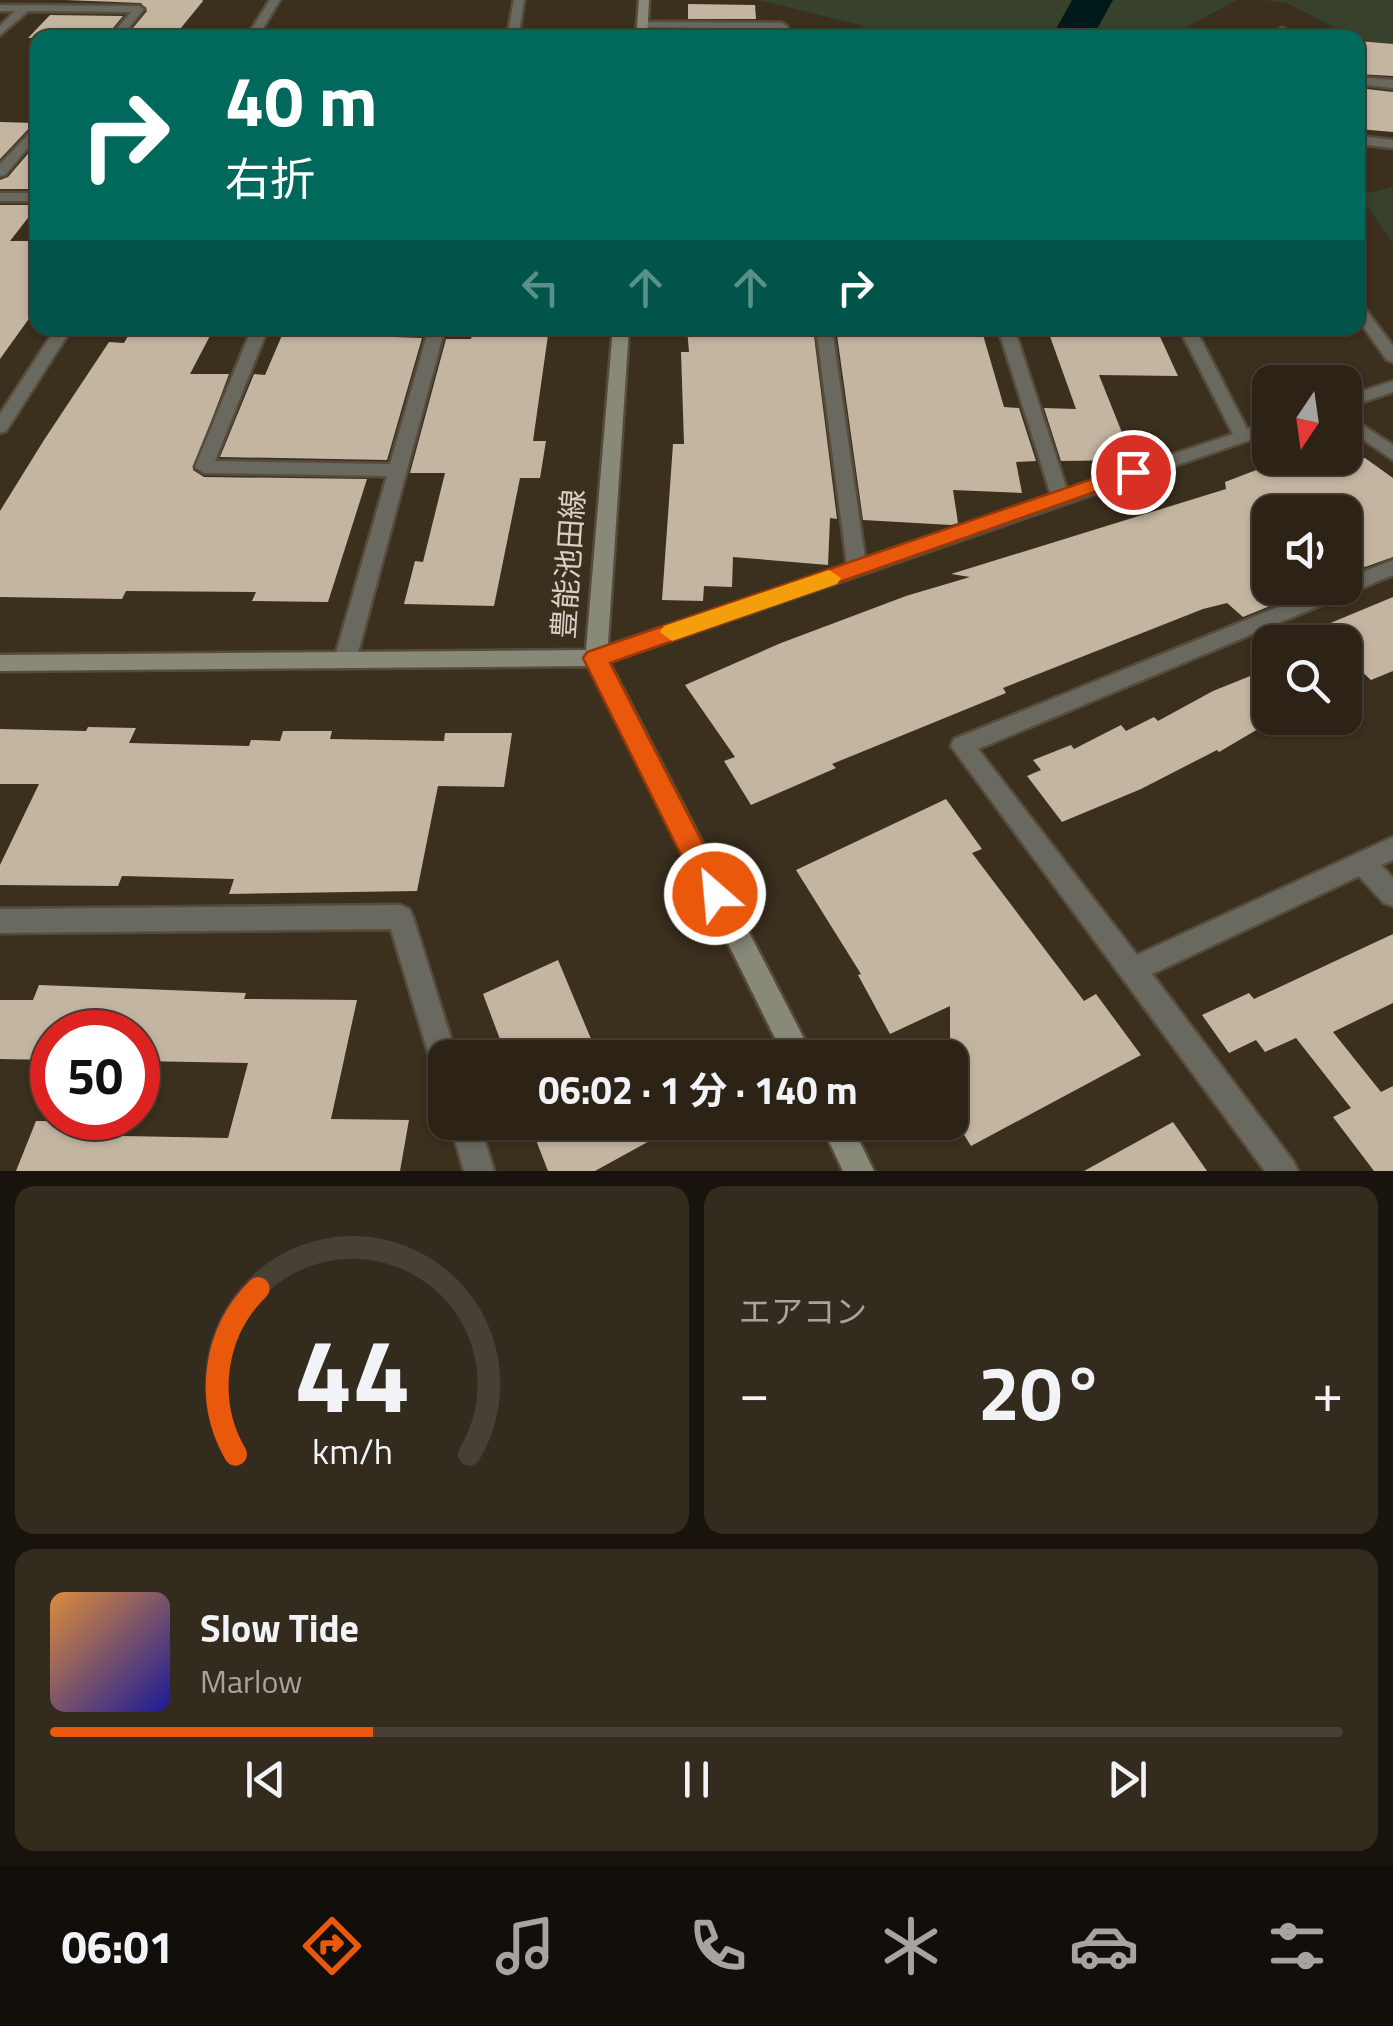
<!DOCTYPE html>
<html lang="ja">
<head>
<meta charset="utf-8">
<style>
	:root { --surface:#2c2316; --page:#342b1f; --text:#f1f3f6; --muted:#a6a4a1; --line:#484035; --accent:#ea580c }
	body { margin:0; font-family:"Titillium Web","Noto Sans JP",sans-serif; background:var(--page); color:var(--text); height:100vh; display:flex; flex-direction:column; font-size:38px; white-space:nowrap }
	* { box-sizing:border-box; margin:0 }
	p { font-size:32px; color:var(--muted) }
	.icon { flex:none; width:55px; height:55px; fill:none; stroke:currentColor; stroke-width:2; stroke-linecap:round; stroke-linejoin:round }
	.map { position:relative; height:1171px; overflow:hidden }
	.side { display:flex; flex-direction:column; gap:15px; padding:15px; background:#18130c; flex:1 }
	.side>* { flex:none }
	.top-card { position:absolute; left:30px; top:30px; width:1335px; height:305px; border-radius:20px; box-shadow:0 2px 8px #0004,0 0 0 2px var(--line); background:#00695c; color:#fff; overflow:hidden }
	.needle { width:65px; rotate:193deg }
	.fabs { position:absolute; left:1252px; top:365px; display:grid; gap:20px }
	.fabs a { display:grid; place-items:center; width:110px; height:110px; border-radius:20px; background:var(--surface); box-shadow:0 2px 8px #0004,0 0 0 2px var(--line); font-size:50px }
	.speed { position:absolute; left:30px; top:1010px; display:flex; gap:20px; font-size:50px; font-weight:700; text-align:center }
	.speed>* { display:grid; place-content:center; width:130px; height:130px; border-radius:50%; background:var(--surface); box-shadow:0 2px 8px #0004,0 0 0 2px var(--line); line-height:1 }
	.speed .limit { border:15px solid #d22; background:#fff; color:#111 }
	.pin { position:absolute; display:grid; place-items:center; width:85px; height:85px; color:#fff; margin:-42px; border:5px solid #fff; border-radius:50%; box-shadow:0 2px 10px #0007 }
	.me { position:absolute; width:110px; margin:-55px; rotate:333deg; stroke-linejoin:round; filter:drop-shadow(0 0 8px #0008) }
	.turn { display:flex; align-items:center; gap:35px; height:210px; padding:0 30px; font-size:45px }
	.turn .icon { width:130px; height:130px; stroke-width:2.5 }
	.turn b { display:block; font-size:70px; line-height:85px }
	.lanes { display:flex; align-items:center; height:95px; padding:0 30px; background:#0003; justify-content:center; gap:50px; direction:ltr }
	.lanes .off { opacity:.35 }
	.big { font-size:75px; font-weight:700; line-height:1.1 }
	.side .widget { flex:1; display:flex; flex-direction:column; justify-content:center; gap:15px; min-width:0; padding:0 35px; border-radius:20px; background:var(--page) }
	.side .dial { align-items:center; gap:0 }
	.dial svg { height:260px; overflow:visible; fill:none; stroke:var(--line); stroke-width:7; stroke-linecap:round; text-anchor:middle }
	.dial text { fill:var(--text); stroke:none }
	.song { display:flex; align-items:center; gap:30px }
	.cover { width:120px; height:120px; border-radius:15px; background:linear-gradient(135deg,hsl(30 70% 55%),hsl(240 70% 35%)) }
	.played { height:10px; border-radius:5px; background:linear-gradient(90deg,var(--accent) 25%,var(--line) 25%) }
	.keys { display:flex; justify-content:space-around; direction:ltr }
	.heat { display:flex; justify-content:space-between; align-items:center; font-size:55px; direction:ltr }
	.side .tiles { flex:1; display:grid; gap:15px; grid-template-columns:1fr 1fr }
	.widget:last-child { grid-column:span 2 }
	.trip { position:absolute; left:428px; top:1040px; width:540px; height:100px; border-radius:20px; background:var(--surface); box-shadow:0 2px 8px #0004,0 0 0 2px var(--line); font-weight:700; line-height:100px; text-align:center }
	.tab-bar { display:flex; height:160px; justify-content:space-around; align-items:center; background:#120e09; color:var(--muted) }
	.tab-bar .icon { width:70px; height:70px }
	.tab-bar .current { color:var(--accent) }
	.tab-bar b { font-size:45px; color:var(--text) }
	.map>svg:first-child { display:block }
</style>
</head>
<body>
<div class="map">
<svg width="1393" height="1171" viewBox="0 0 1393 1171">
	<rect width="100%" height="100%" fill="#3b2f1e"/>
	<path fill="#38412b" d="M758 0H1237L1168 37 866 38 864 26Z
		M1264 0H1393V57L1287 3Z
		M1393 187V244L1360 195Z"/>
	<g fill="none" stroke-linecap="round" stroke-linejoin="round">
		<path fill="#001a1a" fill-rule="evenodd" d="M1072 0H1113L1092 38H1062L1056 29Z"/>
	</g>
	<path fill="#c4b5a1" d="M65 0H202L203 1 176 34H128L147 11 141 3Z
		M688 4 755 5 756 19H688Z
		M50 15 123 16 108 34 28 38Z
		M1358 41 1393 44V76L1358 74Z
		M1358 88 1393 92V132L1358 129Z
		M0 122 34 123 0 159Z
		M38 142V189H0V180L8 177Z
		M0 205H38L10 241H38V306L0 359Z
		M474 328H549L533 441H546L540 478H520L494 606 404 604 415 561 423 562 445 473H410L446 339H471Z
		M687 328H813L837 519 830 518 828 565 733 557 732 587 704 586 703 601 662 600 673 444H684L681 352H689Z
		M836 328H981L1004 407 1019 408 1036 461 1016 462 1022 493 953 490 958 523 951 525 863 520Z
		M1047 328H1156L1178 376 1099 375 1133 460 1061 461 1044 408 1076 409Z
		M174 332H212L190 374H229L193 470 204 477 367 479 328 602 252 601 256 592 126 591 122 599 0 597V511L44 440 109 342 124 343 128 336H172Z
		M283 333 422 338 387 460 220 457 254 374 265 375Z
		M1288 458H1365L1393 478V557L1365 567 1345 551V512H1270V606L1243 617 1227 603 1203 609 1003 688 1006 693 832 764 836 768 751 805 724 761 735 757 685 685 781 643 906 596 970 577 951 574 1226 489 1225 482Z
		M1393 597V671L1371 680 1345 656V642H1330L1316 629Z
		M1270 668V722L1219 752 1217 750 1141 789 1062 822 1027 776 1041 770 1033 760 1071 745 1074 749 1121 725 1126 731 1154 717 1158 721 1213 691Z
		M88 727 136 728 129 743 249 746 251 740 280 741 283 731H332L330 739 444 741 445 733H512L504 787 438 786 417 891 229 894 234 879 122 876 118 886 0 885V865L39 784H0V729L86 731Z
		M946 799 982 849 972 853 1084 1001 1096 994 1141 1055 971 1146 950 1112V1006L890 1034 858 975 861 974 796 870Z
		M1393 934V1003L1333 1032 1381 1092 1393 1086V1171H1374L1333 1117 1351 1108 1296 1038 1265 1052 1256 1040 1229 1053 1202 1015 1249 993 1254 999Z
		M558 960 599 1058H507L483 994Z
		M39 985 246 993 244 999 357 1000 331 1119 409 1120 400 1171H16L36 1121 128 1122 123 1136 228 1138 248 1063 138 1061V1032H52V1060L0 1059V1000H33Z
		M529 1122H684L595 1171H548Z
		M1173 1122 1207 1171H1084Z"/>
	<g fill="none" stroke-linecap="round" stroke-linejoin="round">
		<g stroke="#574c3c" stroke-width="5">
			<path id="street" d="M270 0H280L257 38H246Z
				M514 0H524L518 38H507Z
				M0 5 139 6 144 9 120 38H109L131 12 28 11 0 35V26L15 11H0Z
				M642 22 782 23 787 26 789 38H778L777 29 638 27 637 25Z
				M1282 28 1287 31 1288 38H1277V31Z
				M1358 77 1393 80V88L1358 84Z
				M38 124V136L5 175 0 176V164Z
				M1358 136 1393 140V148L1358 144Z
				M0 193H38V201H0Z
				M1358 304 1363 306 1393 346V362L1387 360 1358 319Z
				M56 328H72L6 431 0 433V414Z
				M252 328H268L215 461 390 464 429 328H445L356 660 353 666H337L334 660 387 476 204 473 195 467Z
				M816 328H832L865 558 1051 495 998 328H1014L1067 490 1233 434 1179 328H1195L1247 429 1270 421V433L603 664H589L585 658 589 652 847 565Z
				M1393 381V392L1345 408V397Z
				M1345 414 1393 445V460L1345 427Z
				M1393 560V575L978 749 1137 955 1393 837V860L1381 865 1393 878V906L1384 903 1359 876 1152 974 1293 1161 1298 1171H1265L951 746 954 739 1325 588H1345V579Z
				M400 905 409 909 413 917 457 1058H445V1076L435 1072 431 1062 391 929 0 933V909Z
				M450 1122H479L494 1171H464Z"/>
		</g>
		<g stroke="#574c3c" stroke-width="5">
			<path id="secondary" d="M639 0H649L647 38H636Z
				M613 328H629L607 658 814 1058H785L590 666 0 671V655L586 650Z
				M820 1122H850L874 1171H843Z"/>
		</g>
		<use href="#street" fill="#696960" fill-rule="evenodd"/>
		<use href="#secondary" fill="#89897a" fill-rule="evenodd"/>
	</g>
	<path fill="#ea580c" stroke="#983908" stroke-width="2.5" d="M1133 465 1143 472 1140 476 610 663 729 894 725 903 715 907 705 903 583 658 587 652Z"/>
	<path fill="#f59e0b" d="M829 570 841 578 837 584 672 641 660 632 664 626Z"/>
	<g text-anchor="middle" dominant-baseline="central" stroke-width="10" stroke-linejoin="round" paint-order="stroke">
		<g font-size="30" fill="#d8d0c6" stroke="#3b2f1e">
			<text transform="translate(568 564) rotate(-86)">豊能池田線</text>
		</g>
	</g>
</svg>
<div class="fabs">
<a><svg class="needle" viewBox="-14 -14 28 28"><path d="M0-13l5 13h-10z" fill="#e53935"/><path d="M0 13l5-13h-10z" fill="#a6a4a1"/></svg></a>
<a><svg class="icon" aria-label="sound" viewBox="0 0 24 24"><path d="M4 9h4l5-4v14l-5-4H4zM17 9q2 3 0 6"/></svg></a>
<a><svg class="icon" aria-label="search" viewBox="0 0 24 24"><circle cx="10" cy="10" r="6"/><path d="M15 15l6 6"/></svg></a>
</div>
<div class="speed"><div class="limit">50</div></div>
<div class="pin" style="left:1133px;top:472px;background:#d93025"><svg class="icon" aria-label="arrive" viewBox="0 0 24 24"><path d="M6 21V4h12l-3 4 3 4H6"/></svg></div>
<svg class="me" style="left:715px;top:894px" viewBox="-20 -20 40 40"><circle r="17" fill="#ea580c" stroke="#fff" stroke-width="3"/><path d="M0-11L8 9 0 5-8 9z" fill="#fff"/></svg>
<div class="trip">06:02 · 1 分 · 140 m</div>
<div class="top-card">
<div class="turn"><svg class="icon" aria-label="right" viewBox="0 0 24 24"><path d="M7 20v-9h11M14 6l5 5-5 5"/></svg><div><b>40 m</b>右折</div></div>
<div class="lanes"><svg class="icon off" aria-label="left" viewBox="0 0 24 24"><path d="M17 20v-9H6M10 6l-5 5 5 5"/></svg><svg class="icon off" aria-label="ahead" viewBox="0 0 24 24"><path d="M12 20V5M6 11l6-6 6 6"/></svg><svg class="icon off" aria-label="ahead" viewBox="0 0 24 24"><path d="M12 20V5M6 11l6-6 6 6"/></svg><svg class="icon" aria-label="right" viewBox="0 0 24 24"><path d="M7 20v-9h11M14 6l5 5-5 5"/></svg></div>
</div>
</div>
<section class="side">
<div class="tiles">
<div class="widget dial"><svg viewBox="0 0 100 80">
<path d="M14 69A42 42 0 1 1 86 69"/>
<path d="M14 69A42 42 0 0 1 21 18" stroke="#ea580c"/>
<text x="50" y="56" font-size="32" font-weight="700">44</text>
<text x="50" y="72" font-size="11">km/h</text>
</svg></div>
<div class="widget"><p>エアコン</p>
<div class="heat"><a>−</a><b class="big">20°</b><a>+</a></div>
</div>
<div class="widget">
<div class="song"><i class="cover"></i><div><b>Slow Tide</b><p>Marlow</p></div></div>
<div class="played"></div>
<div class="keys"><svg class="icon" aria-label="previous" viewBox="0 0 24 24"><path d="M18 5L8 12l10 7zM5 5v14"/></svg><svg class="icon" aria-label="pause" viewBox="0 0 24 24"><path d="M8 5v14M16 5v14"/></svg><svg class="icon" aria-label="next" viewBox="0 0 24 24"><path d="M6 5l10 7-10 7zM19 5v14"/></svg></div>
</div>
</div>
</section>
<nav class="tab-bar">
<b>06:01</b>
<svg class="icon current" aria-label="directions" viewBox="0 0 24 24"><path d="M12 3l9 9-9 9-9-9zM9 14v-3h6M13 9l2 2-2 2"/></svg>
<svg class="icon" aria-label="music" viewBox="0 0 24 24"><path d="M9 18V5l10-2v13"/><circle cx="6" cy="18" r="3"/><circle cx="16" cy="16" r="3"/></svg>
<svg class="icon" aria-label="phone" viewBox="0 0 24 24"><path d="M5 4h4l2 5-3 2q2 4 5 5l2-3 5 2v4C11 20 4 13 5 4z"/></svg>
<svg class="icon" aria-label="climate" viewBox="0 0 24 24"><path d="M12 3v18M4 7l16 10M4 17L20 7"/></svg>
<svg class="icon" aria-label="car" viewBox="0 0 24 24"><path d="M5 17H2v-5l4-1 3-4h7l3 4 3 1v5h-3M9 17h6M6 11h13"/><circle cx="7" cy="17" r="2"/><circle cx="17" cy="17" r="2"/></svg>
<svg class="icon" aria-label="filters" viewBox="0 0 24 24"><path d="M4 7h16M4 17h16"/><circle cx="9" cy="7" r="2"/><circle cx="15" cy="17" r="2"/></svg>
</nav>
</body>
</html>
